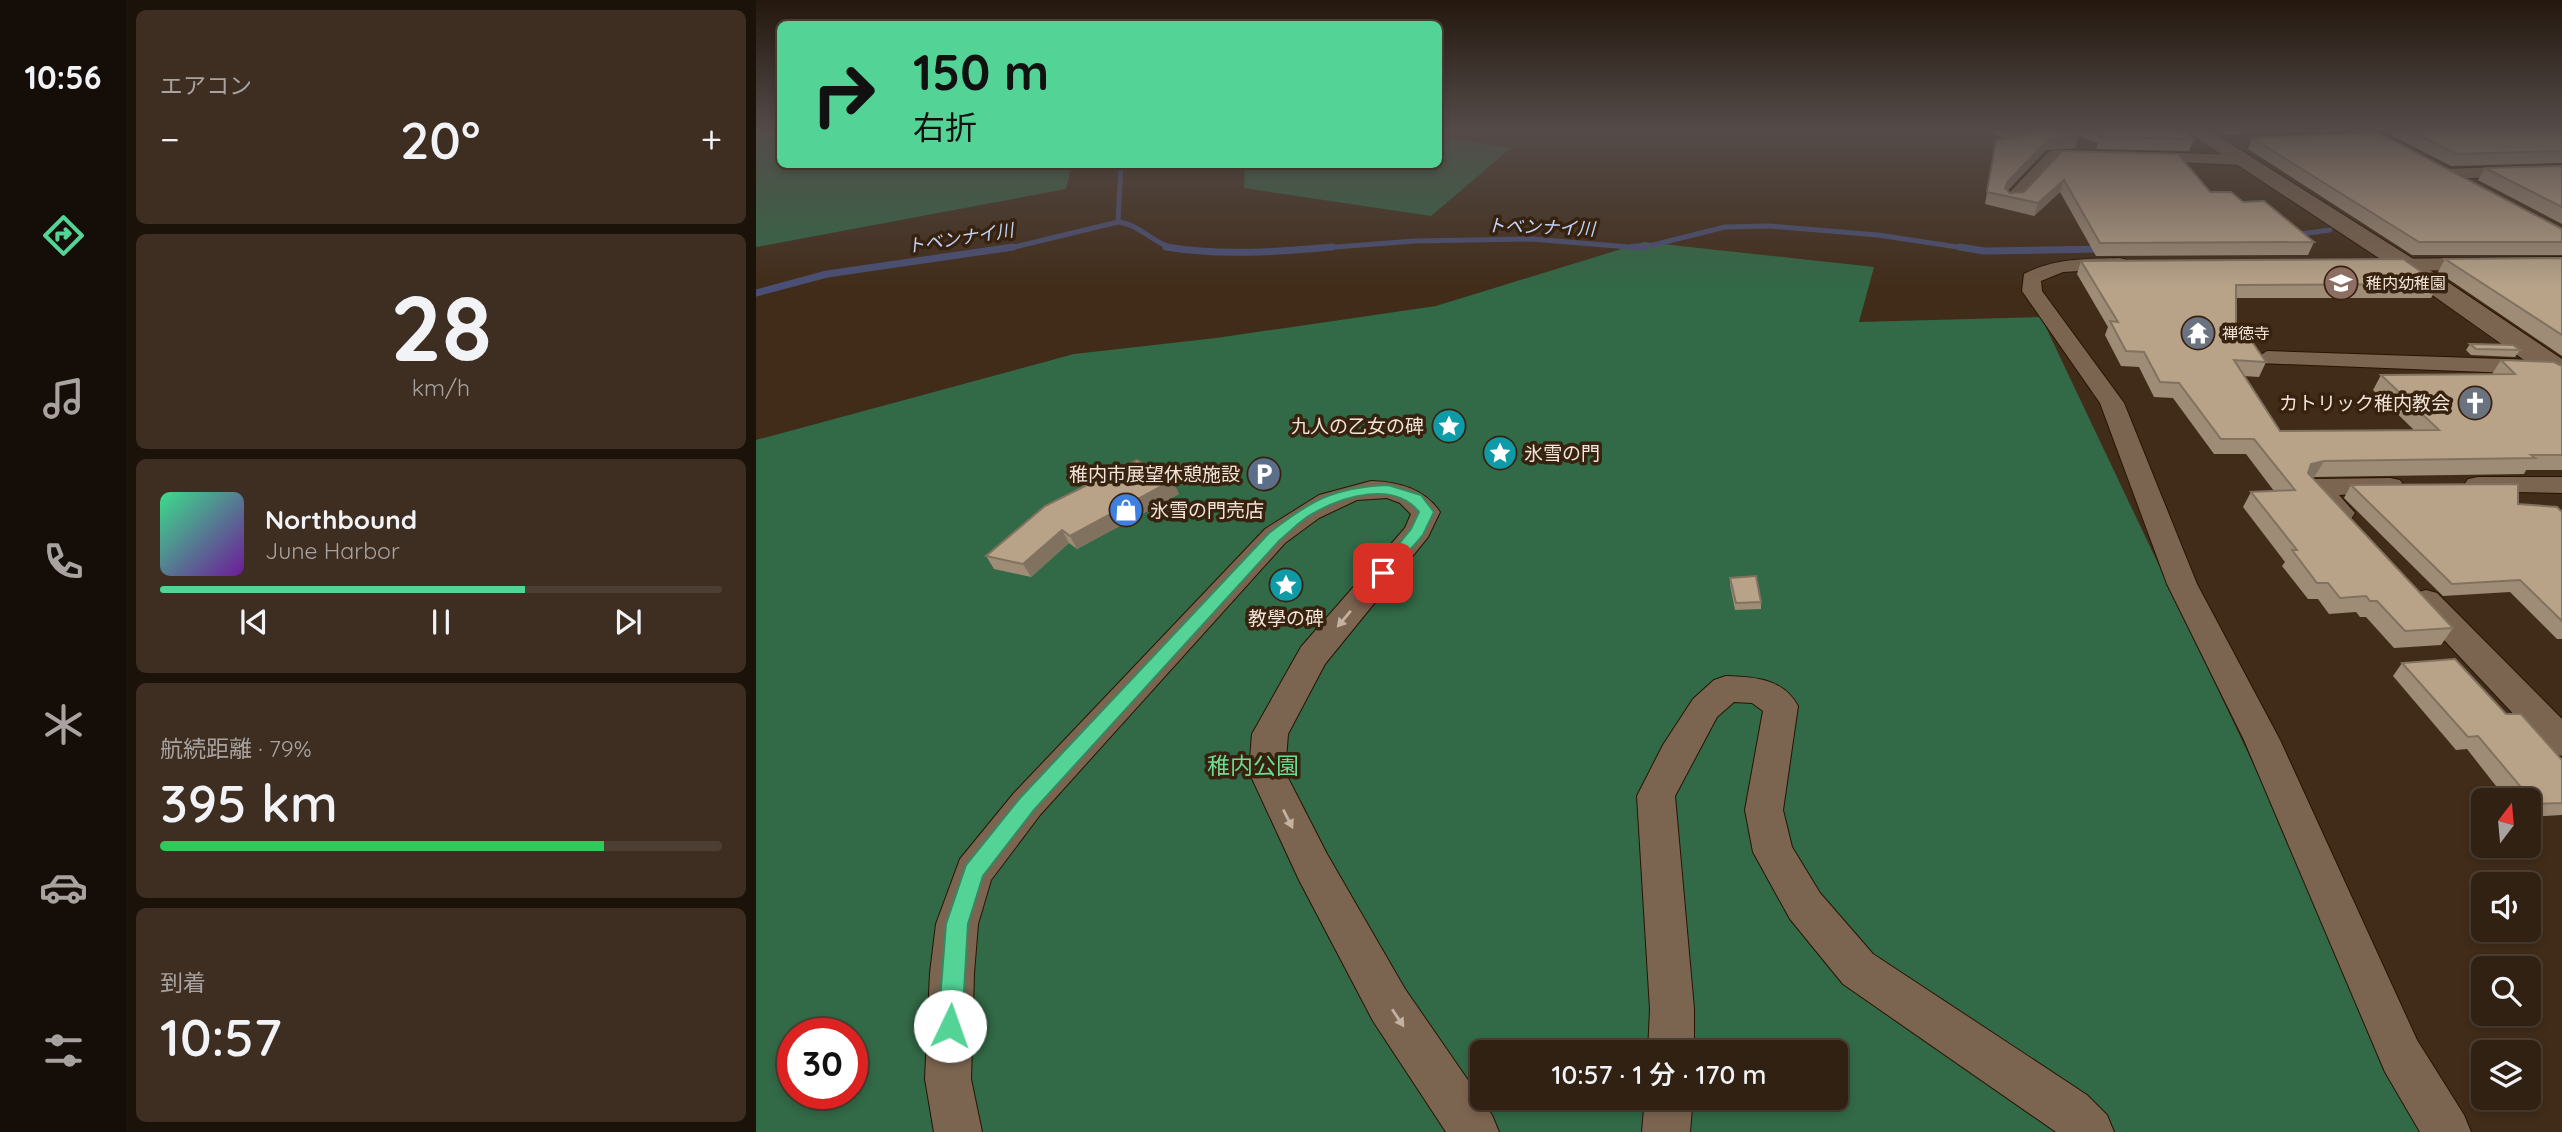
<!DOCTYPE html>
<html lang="ja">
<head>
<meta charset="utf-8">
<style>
	:root { --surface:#312113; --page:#3d2e21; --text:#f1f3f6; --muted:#a8a3a0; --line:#4c3e33; --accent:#53d396 }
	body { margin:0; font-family:Quicksand,"Noto Sans JP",sans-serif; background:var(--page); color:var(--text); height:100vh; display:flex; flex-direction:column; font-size:26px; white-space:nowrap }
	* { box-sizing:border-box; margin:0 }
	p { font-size:23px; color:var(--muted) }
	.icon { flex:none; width:38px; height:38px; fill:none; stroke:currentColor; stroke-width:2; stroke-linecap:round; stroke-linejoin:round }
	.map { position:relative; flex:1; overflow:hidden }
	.sheet { display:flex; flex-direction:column; gap:10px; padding:10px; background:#1b120a; width:630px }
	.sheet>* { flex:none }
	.guide { position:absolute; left:21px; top:21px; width:665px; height:147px; border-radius:10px; box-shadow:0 4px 10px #0003,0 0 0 2px var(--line); background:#53d396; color:#111; overflow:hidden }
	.needle { width:46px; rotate:16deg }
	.buttons { position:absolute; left:1715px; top:788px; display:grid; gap:14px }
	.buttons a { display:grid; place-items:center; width:70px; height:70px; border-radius:10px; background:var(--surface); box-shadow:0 4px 10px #0003,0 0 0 2px var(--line); font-size:35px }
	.speed { position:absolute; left:21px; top:1018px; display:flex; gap:14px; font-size:35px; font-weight:700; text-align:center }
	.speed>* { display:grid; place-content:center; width:91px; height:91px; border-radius:50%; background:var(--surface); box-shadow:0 4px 10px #0003,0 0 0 2px var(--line); line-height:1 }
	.speed .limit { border:10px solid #d22; background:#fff; color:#111 }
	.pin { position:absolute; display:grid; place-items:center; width:60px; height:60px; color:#fff; margin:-30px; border-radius:14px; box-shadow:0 4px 10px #0006 }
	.me { position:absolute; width:77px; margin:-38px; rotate:3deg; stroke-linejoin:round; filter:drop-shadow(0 0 5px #0008) }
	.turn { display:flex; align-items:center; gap:24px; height:147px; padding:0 21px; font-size:32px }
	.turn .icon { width:91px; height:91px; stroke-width:2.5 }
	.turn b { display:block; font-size:49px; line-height:60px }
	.big { font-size:52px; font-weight:600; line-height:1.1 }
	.sheet .widget { flex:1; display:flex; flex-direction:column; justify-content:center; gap:10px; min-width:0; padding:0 24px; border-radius:10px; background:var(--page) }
	.sheet .dial { align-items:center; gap:0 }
	.dial b { font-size:91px; line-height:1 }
	.song { display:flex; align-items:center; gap:21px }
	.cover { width:84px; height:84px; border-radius:10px; background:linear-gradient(135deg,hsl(150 70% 55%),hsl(280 70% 35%)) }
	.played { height:7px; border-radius:4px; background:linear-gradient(90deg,var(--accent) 65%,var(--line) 65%) }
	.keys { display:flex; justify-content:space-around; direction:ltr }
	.heat { display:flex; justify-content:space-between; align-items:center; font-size:38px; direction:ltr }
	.charge { height:10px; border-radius:5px; background:linear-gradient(90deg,#34c759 79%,var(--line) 0) }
	.trip { position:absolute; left:714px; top:1040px; width:378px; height:70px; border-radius:10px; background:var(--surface); box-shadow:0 4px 10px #0003,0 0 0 2px var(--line); font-weight:600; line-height:70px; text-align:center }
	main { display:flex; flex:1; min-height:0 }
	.tab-bar { display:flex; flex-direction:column; width:126px; justify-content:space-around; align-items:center; background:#140d08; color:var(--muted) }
	.tab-bar .icon { width:49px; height:49px }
	.tab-bar .current { color:var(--accent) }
	.tab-bar b { font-size:32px; color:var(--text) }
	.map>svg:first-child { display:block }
</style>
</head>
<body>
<main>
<nav class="tab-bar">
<b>10:56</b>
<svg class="icon current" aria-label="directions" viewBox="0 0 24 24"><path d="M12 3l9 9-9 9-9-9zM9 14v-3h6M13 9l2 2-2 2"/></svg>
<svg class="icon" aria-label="music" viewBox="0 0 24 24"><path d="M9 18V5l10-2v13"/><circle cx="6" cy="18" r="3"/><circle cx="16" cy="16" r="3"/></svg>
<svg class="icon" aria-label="phone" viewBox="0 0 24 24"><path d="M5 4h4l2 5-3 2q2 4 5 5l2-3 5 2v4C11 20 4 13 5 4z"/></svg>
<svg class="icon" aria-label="climate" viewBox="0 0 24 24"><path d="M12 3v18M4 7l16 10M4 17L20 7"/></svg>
<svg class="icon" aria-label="car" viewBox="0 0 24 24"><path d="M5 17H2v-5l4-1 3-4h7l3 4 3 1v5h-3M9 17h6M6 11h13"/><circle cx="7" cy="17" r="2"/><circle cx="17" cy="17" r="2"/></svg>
<svg class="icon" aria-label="filters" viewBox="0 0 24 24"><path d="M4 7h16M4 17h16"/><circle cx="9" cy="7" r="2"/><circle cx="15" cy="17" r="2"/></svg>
</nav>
<section class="sheet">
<div class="widget"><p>エアコン</p>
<div class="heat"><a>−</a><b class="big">20°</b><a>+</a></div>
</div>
<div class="widget dial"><b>28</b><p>km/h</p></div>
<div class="widget">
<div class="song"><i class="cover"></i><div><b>Northbound</b><p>June Harbor</p></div></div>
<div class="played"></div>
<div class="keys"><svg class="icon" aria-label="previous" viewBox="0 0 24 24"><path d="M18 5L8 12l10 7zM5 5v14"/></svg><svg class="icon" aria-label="pause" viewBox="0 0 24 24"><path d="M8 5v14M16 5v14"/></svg><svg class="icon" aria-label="next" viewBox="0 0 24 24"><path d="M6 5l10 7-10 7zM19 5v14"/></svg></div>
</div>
<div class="widget"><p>航続距離 · 79%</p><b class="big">395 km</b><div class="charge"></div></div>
<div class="widget"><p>到着</p><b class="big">10:57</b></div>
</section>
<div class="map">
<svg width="1806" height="1132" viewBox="0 0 1806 1132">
	<rect width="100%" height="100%" fill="#412c19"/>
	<path fill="#326946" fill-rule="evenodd" d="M0 129H24V164L316 165 310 189 0 247Z
		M683 136 755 148 675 216 488 188 489 165 682 164Z
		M888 242 1118 267 1103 322 1285 317 1672 1132H0V440L318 354 460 338 680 306ZM37 1034H96V1094H37ZM726 1052H1080V1097H726Z"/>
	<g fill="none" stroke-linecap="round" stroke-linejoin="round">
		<path stroke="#494f76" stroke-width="5" d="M362 222 365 164
			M1537 235 1574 230
			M250 249 362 222C384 224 398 245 421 249
			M553 249 659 241 776 239 885 248 969 227 1012 226 1122 235 1215 249
			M1345 249H1348"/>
		<path stroke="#494f76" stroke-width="7" d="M410 247C465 256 520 252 576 247
			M877 247H888
			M1204 247 1228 251 1348 249
			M0 293 71 274 257 247"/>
		<g stroke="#271402" stroke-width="2">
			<path id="street" d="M1298 150 1342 151 1350 156 1342 161 1302 160 1263 203H1251L1248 199 1251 195 1292 152Z
				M1385 152 1484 155 1492 160 1484 165 1379 160 1377 157Z
				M1806 165V175L1686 179 1678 174 1686 169Z
				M1806 257V269L1627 271 1617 265 1627 259Z
				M1364 258 1371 260 1374 264 1371 268 1307 272 1285 281 1286 291 1368 403 1441 584 1524 740 1661 1040 1708 1115 1715 1132H1664L1629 1072 1488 740 1411 584 1344 403 1266 291 1268 274C1298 258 1330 259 1364 258Z
				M1511 351 1806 361V375L1503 363 1500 358Z
				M1722 477H1806V493L1712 491 1708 485 1712 479Z
				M1634 478 1644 480 1648 486 1644 492 1583 495 1599 513 1595 519C1574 525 1557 504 1545 487L1549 481 1559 479Z
				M615 481C642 482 668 488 684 512L672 537 569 664 532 734 529 772 571 854 649 989 736 1115 743 1132H690L617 1021 543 880 493 772 496 734 545 647 649 528 655 514 644 503 631 498 601 500 563 518 529 543 284 815 235 880 222 924 218 973 215 1079 226 1132H178L169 1079 174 973 180 924 204 859 258 793 509 529 563 495Z
				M1670 590 1681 593 1806 719V756L1793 752 1659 609 1655 601 1659 593Z
				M970 676C998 677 1027 678 1042 706L1027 810 1036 847 1064 893 1117 954 1331 1095 1351 1115 1358 1132H1300L1087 984 1034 919 997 852 989 810 1007 711 996 703 978 702 961 717 919 796 938 1009V1052H892L894 1009 881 796 907 745 937 699 958 680Z
				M889 1097H937L934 1132H886Z"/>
		</g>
		<g stroke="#271402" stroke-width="2">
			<path id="secondary" d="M1427 129H1451L1659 260 1806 359V382L1795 379 1641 270Z
				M1593 129H1618L1666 158 1663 162H1649Z"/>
		</g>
		<use href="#street" fill="#7c6550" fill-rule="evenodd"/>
		<use href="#secondary" fill="#7c6550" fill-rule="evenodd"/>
	</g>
	<path fill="#9e8c76" d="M1226 129H1300L1322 136 1319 148 1290 150 1251 191 1254 193 1268 192 1306 151 1487 202 1558 242 1552 255 1340 256 1304 192 1278 216 1229 204 1240 140 1248 138Z
		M1304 129H1424L1438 139 1433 151 1340 149 1342 143Z
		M1460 129H1593L1592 131 1469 135Z
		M1623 129H1806V163L1695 166Z
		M1496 138 1806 229V255H1656L1492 149Z
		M1806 166V224L1722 180 1729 168Z
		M1806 258V356L1682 272 1689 259Z
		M1325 261 1683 284 1675 298H1480V326L1510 362 1503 377 1488 376 1524 431 1658 430 1617 390 1625 375 1736 374 1745 360 1806 366V470H1770L1768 474 1555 477 1697 628 1685 645 1638 648 1610 617H1604L1600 612 1573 614 1562 599H1552L1526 566 1529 562 1487 507 1495 492 1518 491 1490 454H1458L1417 398 1398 397 1383 367 1365 366 1349 335 1352 327 1321 274Z
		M1714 344 1764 350 1759 357 1715 355 1710 350Z
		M1595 485 1762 504 1806 512V639H1801L1754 592 1687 596 1588 498Z
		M423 494 321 549 313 543 275 577 238 569 230 556 289 506Z
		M974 578 1005 602V609L979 610 974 585Z
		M1646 663 1750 714 1806 760V815L1773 817V800H1751L1711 749 1700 750 1637 676Z"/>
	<path fill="#817260" d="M1322 136 1319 148 1290 150 1249 193V188L1252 181 1293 139Z
		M1308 180 1304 192 1278 216 1282 203Z
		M1568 461 1559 476 1547 480 1555 464Z
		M417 480 423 494 321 549 314 536Z
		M306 530 313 543 275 577 267 564Z"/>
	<path fill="#b8a389" stroke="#817260" stroke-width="2" d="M1257 129H1300L1322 136 1293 139 1252 181 1249 188 1254 193 1268 192 1306 151 1422 154 1454 192H1475L1487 202 1508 201 1558 242 1344 243 1308 180 1282 203 1231 192 1240 140 1271 134Z
		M1340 129H1424L1438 139 1344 137 1345 131Z
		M1651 129H1806V151L1701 154Z
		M1621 132 1806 229V242H1663L1496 138Z
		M1806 166V207L1729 168Z
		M1806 258V335L1689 259Z
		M1647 259 1683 284 1480 285V326H1485L1510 362 1478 360 1524 431 1683 430 1625 375 1759 374 1745 360 1798 362 1806 366V455H1775L1779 458 1568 461 1555 464 1552 473 1697 628 1649 631 1621 601H1614L1610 596 1584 598 1572 583H1561L1536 550H1541L1495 492 1539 490 1498 439H1465L1423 383 1404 382 1388 352 1370 351 1354 321 1362 322 1325 261Z
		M1714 344 1757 345 1764 350 1720 349Z
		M381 460 417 480 314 536 306 530 267 564 230 556 289 506Z
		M1762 484V504L1801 507 1806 512V621L1764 580 1696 584 1595 485Z
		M1000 576 1005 602 980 603 974 578Z
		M1699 659 1750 714H1765L1806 760V803L1779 804 1722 736 1712 737 1646 663Z"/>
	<defs><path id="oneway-solid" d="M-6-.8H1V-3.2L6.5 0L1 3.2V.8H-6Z" transform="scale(1.75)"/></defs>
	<g fill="#c3b1a2">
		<use href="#oneway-solid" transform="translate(588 619) rotate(130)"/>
		<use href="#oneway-solid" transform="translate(532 819) rotate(63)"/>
		<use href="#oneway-solid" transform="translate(642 1018) rotate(56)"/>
	</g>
	<linearGradient id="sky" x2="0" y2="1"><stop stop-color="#24180e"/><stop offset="0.45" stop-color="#544b49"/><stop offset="1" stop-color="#544b49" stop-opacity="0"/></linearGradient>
	<rect width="1806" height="288" fill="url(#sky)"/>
	<path fill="#53d396" stroke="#368962" stroke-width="2" d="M632 485 665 495 678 512 667 535 632 576H621L619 573 655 529 663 512C638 481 588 496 558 513 546 519 535 531 524 540L278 810 227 876 212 924 206 1026 202 1035 194 1038 185 1035 182 1026 190 924 210 865 264 798 513 533C555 500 579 487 632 485Z"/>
	<defs>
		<g id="school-disc" transform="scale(1.75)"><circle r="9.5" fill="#8d6e63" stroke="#37220f"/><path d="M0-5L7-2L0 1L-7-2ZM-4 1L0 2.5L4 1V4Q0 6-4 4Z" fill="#fff"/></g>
		<g id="temple-disc" transform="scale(1.75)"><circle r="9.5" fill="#6b7280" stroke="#37220f"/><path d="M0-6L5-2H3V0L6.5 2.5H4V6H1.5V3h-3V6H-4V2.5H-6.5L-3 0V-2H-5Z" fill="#fff"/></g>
		<g id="church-disc" transform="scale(1.75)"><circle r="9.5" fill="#6b7280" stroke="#37220f"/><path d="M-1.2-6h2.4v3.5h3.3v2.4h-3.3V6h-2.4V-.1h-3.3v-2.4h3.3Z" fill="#fff"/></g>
		<g id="sight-disc" transform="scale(1.75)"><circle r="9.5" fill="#0f9aa8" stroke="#37220f"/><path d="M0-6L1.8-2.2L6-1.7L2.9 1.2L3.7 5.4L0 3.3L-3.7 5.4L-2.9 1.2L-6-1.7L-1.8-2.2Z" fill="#fff"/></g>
		<g id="parking-disc" transform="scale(1.75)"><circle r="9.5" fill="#5c6f8a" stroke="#37220f"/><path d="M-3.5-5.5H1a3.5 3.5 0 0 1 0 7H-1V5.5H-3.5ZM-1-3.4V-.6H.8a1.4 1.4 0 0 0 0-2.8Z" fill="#fff"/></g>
		<g id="shop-disc" transform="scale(1.75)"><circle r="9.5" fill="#3f7fe0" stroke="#37220f"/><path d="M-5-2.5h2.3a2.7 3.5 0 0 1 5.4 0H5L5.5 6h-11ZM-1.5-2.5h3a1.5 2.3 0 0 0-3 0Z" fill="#fff"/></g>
	</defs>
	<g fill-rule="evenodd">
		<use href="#school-disc" x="1585" y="283"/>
		<use href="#temple-disc" x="1442" y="333"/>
		<use href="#church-disc" x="1719" y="403"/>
		<use href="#sight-disc" x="693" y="426"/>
		<use href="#sight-disc" x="744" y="453"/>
		<use href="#parking-disc" x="508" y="474"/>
		<use href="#shop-disc" x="370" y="510"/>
		<use href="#sight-disc" x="530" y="585"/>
	</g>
	<g text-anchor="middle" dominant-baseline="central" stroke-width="7" stroke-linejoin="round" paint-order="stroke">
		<g font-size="16" fill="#f2e4d8" stroke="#37220f" text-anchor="start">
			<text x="1610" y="283">稚内幼稚園</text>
			<text x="1466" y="333">禅徳寺</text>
		</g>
		<g font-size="18" font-style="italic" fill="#bfd5fb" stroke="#37220f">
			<text transform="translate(785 227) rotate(2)">トベンナイ川</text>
			<text transform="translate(204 238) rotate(-9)">トベンナイ川</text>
		</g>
		<g font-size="19" fill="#f2e4d8" stroke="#37220f" text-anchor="end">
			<text x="1694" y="403">カトリック稚内教会</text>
			<text x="668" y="426">九人の乙女の碑</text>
			<text x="768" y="453" text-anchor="start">氷雪の門</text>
			<text x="484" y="474">稚内市展望休憩施設</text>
			<text x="394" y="510" text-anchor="start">氷雪の門売店</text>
			<text x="530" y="618" text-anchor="middle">教學の碑</text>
		</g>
		<g font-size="23" fill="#6ddc95" stroke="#37220f">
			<text x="497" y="765">稚内公園</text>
		</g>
	</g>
</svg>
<div class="buttons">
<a><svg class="needle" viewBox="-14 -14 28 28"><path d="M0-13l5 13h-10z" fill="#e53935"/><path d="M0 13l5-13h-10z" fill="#a8a3a0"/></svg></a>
<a><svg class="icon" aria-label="sound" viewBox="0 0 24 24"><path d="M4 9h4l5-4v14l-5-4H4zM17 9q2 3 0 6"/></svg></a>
<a><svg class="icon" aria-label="search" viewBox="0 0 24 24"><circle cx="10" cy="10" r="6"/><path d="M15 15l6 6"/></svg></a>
<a><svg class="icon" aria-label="layers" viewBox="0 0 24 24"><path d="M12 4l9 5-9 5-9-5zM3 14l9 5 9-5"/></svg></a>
</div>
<div class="speed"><div class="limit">30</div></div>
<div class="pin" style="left:627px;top:573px;background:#d93025"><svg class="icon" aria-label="arrive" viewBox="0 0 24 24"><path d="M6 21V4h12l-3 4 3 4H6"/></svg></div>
<svg class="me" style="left:194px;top:1026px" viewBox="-20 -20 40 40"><circle r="19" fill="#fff"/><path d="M0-13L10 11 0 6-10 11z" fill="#53d396"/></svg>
<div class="trip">10:57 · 1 分 · 170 m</div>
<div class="guide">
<div class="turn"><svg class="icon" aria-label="right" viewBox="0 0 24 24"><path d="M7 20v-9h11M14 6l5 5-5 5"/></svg><div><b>150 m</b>右折</div></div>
</div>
</div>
</main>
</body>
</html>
